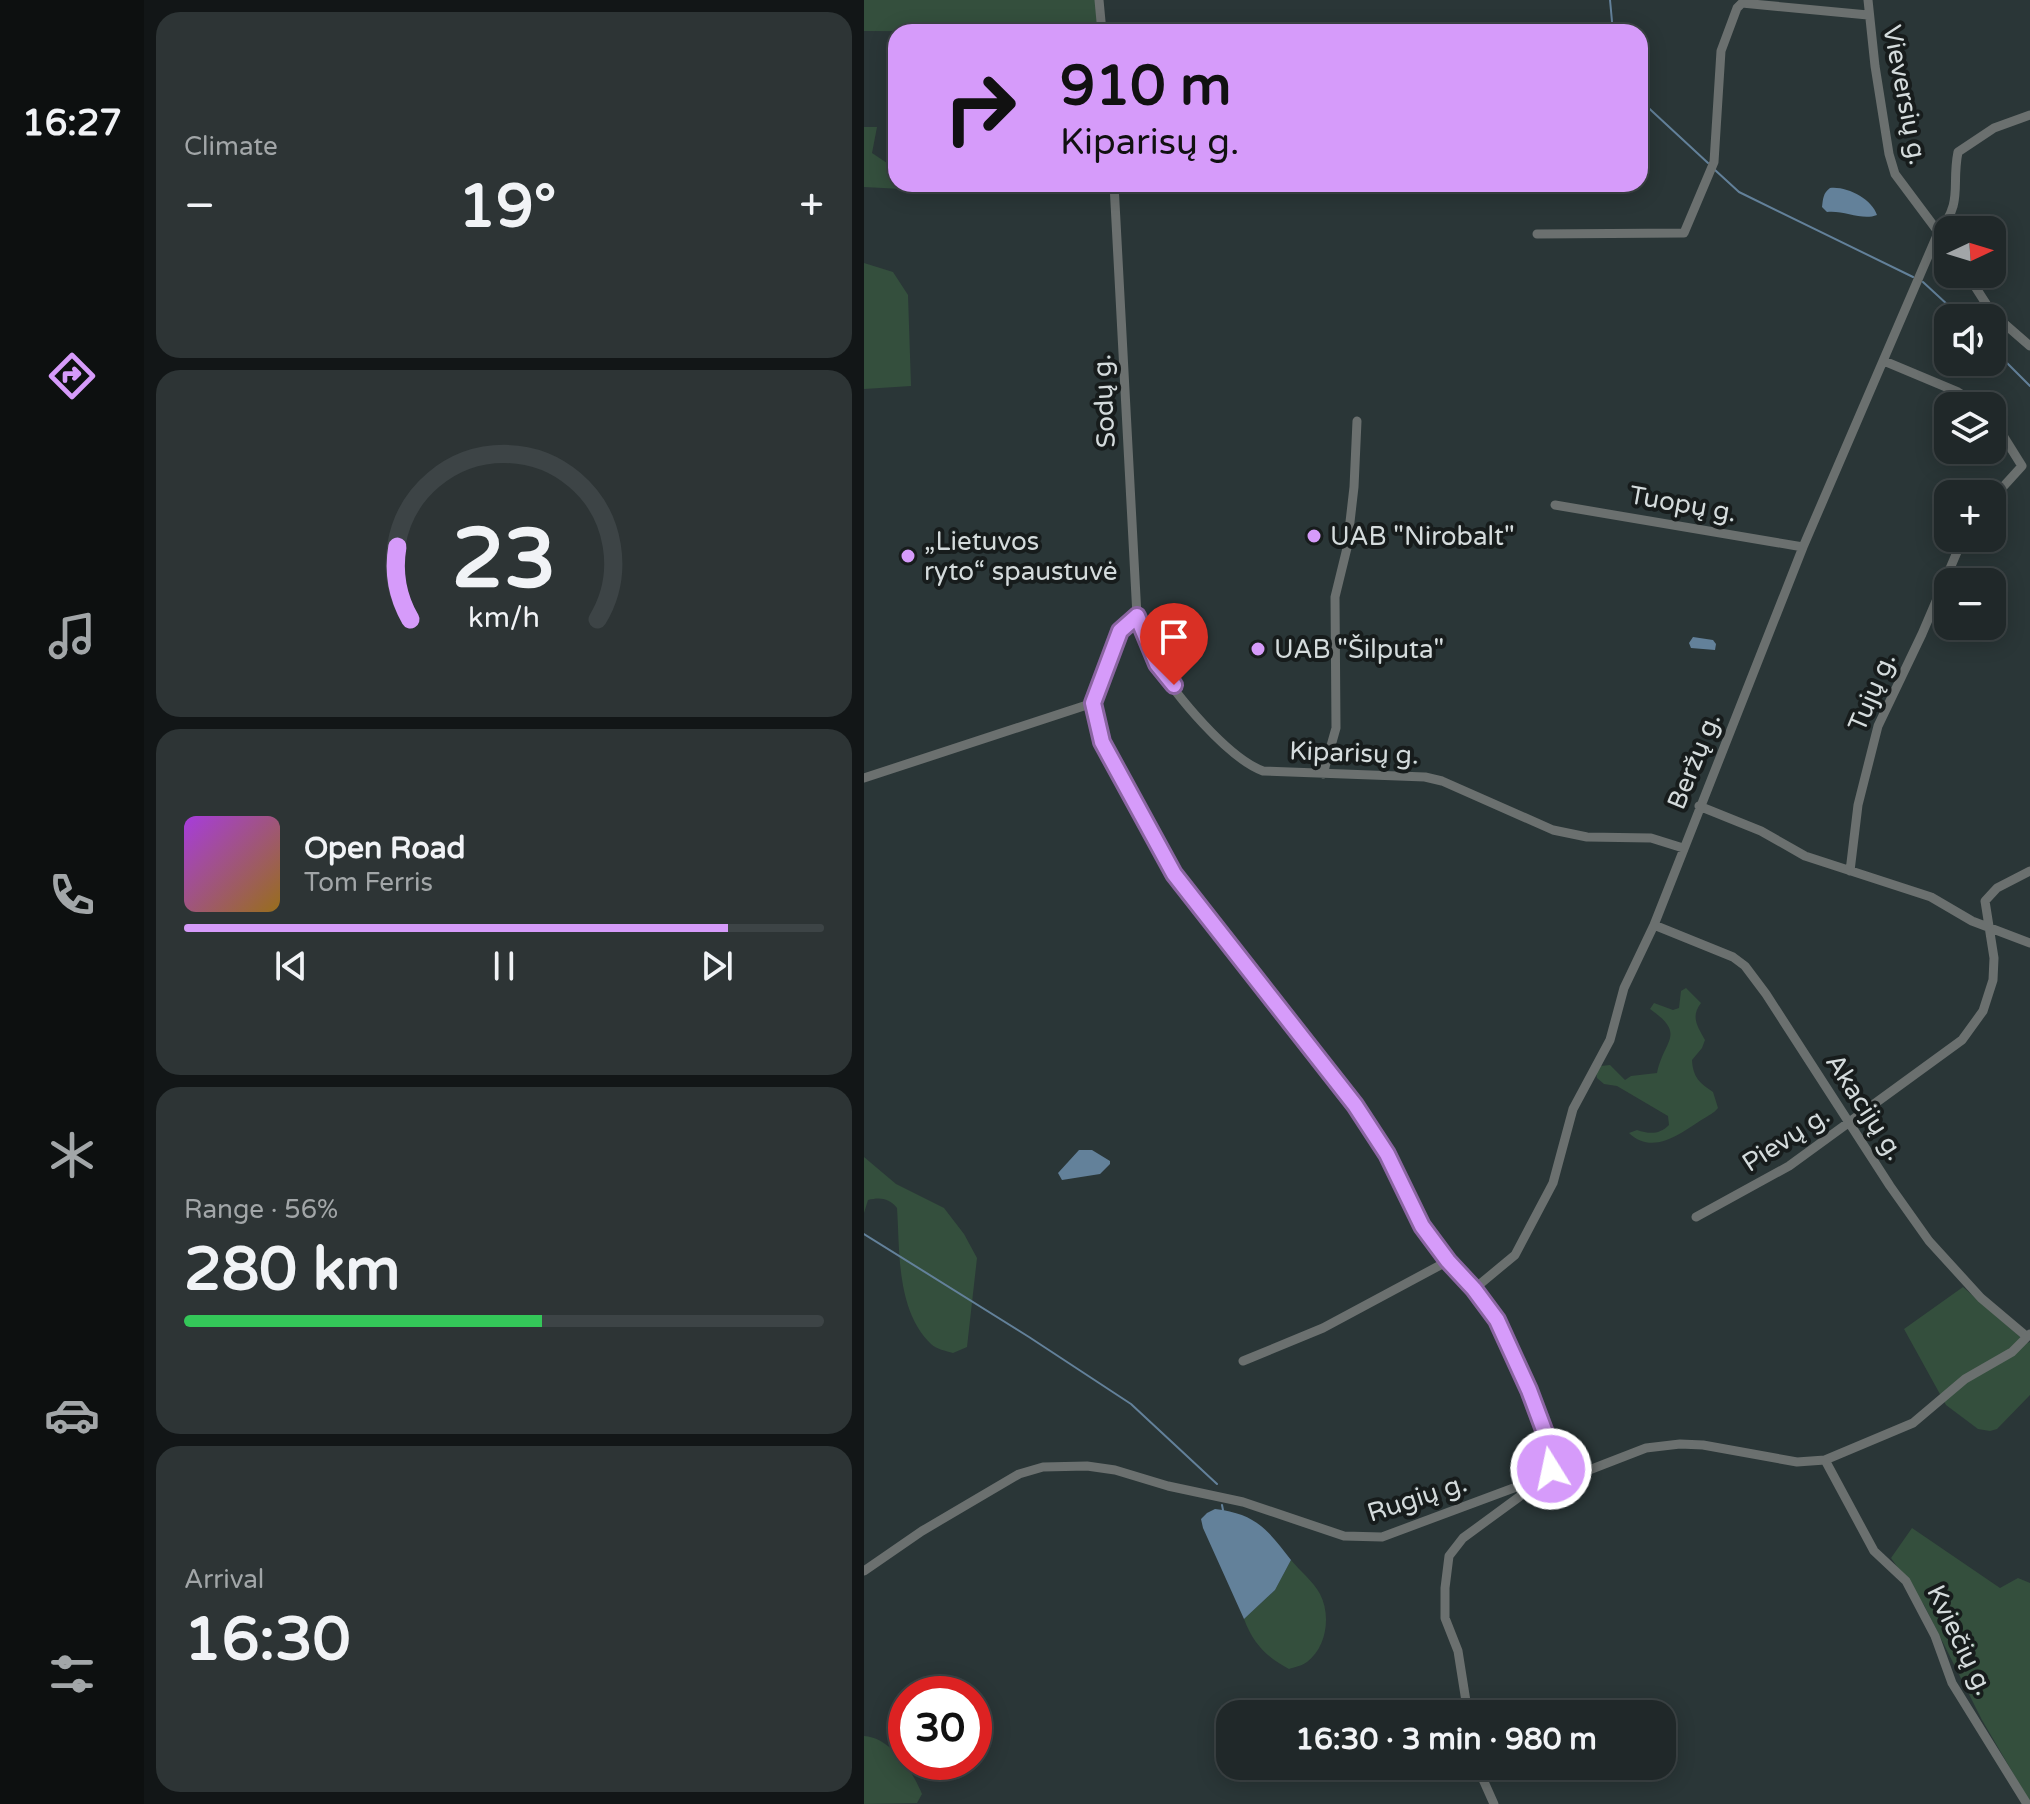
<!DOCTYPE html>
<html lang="en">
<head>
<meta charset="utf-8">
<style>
	:root { --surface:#202829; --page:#2d3435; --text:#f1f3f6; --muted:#a2a6a8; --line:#3d4446; --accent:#d69bfa }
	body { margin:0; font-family:"Varela Round",sans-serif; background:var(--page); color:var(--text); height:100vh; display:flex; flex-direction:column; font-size:30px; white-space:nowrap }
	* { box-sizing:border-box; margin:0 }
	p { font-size:26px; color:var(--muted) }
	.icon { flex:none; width:44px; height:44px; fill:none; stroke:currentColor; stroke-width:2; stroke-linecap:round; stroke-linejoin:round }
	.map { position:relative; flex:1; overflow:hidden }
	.panel { display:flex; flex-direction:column; gap:12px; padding:12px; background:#121617; width:720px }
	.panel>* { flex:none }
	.banner { position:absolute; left:24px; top:24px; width:760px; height:168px; border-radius:24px; box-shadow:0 4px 20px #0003,0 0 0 2px var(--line); background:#d69bfa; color:#111; overflow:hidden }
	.needle { width:52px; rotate:86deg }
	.buttons { position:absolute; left:1070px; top:216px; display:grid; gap:16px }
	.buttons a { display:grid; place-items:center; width:72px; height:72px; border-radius:16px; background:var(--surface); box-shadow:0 4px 20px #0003,0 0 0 2px var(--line); font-size:40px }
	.speed { position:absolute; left:24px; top:1676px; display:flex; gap:16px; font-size:40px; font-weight:700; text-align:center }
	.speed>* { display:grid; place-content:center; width:104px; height:104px; border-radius:50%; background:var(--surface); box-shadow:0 4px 20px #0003,0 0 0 2px var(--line); line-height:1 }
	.speed .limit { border:12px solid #d22; background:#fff; color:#111 }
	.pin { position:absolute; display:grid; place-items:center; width:68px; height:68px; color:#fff; margin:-82px -34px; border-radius:50% 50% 50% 0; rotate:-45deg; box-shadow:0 0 8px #0007 }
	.pin .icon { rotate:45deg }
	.me { position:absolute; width:88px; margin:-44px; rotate:350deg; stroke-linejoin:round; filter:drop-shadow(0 0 6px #0008) }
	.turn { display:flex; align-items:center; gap:28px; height:168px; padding:0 40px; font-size:36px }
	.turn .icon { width:104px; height:104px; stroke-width:2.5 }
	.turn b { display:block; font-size:56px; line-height:68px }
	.big { font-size:60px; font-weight:700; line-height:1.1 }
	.panel .widget { flex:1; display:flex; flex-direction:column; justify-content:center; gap:12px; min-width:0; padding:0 28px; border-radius:24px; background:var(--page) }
	.panel .dial { align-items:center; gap:0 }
	.dial svg { height:208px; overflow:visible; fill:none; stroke:var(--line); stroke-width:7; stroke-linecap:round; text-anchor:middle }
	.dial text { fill:var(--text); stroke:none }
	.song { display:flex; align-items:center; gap:24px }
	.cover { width:96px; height:96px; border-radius:12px; background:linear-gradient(135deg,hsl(280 70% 55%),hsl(40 70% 35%)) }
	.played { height:8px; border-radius:4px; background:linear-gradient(90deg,var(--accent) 85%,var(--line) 85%) }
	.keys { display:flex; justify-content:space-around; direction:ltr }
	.heat { display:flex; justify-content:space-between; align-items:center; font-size:44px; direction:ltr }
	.charge { height:12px; border-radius:6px; background:linear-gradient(90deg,#34c759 56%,var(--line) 0) }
	.trip { position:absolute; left:352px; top:1700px; width:460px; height:80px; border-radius:24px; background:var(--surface); box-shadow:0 4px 20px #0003,0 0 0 2px var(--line); font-weight:700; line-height:80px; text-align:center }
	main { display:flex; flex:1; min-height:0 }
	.menu { display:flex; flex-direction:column; width:144px; justify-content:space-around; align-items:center; background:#0d1010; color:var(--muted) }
	.menu .icon { width:56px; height:56px }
	.menu .selected { color:var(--accent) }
	.menu b { font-size:36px; color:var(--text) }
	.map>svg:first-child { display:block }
</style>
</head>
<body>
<main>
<nav class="menu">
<b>16:27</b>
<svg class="icon selected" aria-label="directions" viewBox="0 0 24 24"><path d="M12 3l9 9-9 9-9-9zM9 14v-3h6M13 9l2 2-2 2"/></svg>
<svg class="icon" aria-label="music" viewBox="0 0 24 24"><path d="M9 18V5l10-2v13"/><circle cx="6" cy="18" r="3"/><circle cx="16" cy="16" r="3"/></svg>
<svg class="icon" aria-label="phone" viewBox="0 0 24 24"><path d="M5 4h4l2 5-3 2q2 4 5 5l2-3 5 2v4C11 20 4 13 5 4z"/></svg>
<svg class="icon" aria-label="climate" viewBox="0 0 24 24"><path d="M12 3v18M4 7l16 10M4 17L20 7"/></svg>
<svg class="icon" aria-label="car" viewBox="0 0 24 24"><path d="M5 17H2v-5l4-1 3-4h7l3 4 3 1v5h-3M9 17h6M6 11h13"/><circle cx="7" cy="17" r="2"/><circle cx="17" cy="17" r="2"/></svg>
<svg class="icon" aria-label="filters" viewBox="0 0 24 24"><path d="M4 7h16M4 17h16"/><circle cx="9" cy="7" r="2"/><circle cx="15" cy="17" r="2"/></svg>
</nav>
<section class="panel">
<div class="widget"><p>Climate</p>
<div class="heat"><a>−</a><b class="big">19°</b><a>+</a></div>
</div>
<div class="widget dial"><svg viewBox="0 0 100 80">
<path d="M14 69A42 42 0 1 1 86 69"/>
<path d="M14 69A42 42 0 0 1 9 41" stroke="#d69bfa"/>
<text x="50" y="56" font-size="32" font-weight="700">23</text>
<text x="50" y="72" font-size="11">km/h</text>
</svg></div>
<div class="widget">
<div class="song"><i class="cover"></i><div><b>Open Road</b><p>Tom Ferris</p></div></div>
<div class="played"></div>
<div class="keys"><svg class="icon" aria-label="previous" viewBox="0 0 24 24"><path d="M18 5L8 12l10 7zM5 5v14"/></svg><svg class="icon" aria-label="pause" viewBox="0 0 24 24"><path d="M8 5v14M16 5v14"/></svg><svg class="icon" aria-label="next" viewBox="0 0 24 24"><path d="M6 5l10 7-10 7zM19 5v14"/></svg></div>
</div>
<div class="widget"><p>Range · 56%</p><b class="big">280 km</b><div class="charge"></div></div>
<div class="widget"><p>Arrival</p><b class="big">16:30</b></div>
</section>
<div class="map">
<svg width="1166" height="1804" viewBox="0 0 1166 1804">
	<rect width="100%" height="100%" fill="#2a3637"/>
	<path fill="#344f3d" d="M0 0H232L235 32 0 31Z
		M0 127H13L8 153 32 169V184H37L38 189 0 187Z
		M0 263 29 272 44 295 47 386 0 389Z
		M822 988 837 1003C826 1017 834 1027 841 1040L838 1048 828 1060C829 1078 836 1083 849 1092L854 1108C849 1114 845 1115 839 1119 817 1133 789 1156 765 1133L773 1130C785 1134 795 1135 805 1125L804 1116 753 1086 740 1084 733 1078 732 1072 737 1066 746 1065 761 1080 767 1076 793 1073C800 1039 823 1035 786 1009L790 1003 809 1010 815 1008 817 991Z
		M0 1157 32 1184 80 1208 100 1234 113 1258 103 1347 89 1353C82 1351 72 1349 67 1344 32 1310 36 1251 33 1208 25 1198 16 1197 4 1200L0 1213Z
		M1099 1287 1163 1343 1166 1342V1395L1133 1429 1126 1431 1114 1429 1082 1405 1040 1329Z
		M1048 1528 1136 1588 1154 1578 1166 1583V1802L1118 1720 1060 1605 1027 1558Z
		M427 1560C436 1571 449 1581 456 1594 467 1615 463 1647 443 1662 438 1666 430 1667 425 1669 402 1657 389 1643 380 1619L411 1590Z
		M0 1736C27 1738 48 1770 58 1794L53 1803 0 1804Z"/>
	<path fill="#63819a" d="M966 188C983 186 1008 199 1013 215 998 221 980 210 963 212L958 207C959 199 959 193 966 188Z
		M829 637 849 640 852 644 851 650 827 648 825 643Z
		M215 1150H228L246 1161V1164L236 1174 198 1180 194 1173Z
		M351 1509C392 1514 403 1529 427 1560L411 1590 380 1619 339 1528 337 1519 343 1513Z"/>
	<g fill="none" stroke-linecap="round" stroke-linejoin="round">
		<path stroke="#63819a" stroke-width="2" d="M746 0 749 32
			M776 100 844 163
			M851 170 875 192 1049 277
			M1059 282 1098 318
			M1128 348 1166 386
			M0 1234 165 1337 267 1404 353 1484
			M358 1505 359 1510"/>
		<path stroke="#6b706f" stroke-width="9" d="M235 0 238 32
			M1004 0 1011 66 1025 154 1031 174 1084 245
			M250 184 273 616C278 632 284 647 292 662 311 695 364 758 399 771L561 777 578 781 689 830 723 837 787 838 819 848
			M673 234 820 233 850 162 857 51 873 8 878 3 1004 15
			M1103 274 1128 313 1166 346
			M1020 361 1094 392 1117 406
			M1128 418 1158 466 1128 499
			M691 505 939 547
			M273 616 256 631 229 703 238 742 310 874 491 1105 523 1154 558 1226 584 1261 610 1289 633 1320 665 1390 686 1446 687 1469
			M459 774 472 728 471 597 483 548 490 487 493 421
			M0 778 229 703
			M835 806 897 831 941 856 1067 897 1108 921 1166 943
			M986 871 994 805 1014 726 1058 634 1099 538
			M790 925 869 957 881 966 902 994 1026 1186 1065 1241 1117 1298 1162 1336
			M832 1217 925 1166 1098 1040 1119 1011 1129 980 1130 958 1121 901 1133 888 1166 871
			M610 1289 651 1255 689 1183 709 1109 746 1040 760 988 790 925 939 547 1074 233C1100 201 1087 187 1094 152L1130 128 1166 115
			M379 1361 459 1328 584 1261
			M961 1460 1010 1551 1042 1581 1071 1636 1088 1683 1163 1804
			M687 1469 701 1473 720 1472 782 1448 816 1444 839 1445 933 1462 961 1460 1049 1423 1101 1379 1148 1352 1166 1334
			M0 1571 58 1531 155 1474 179 1467 223 1466 251 1470 304 1486 379 1502 480 1536 518 1537 671 1480 687 1469
			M604 1714 594 1651 581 1618V1588L585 1556 599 1538 655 1497 669 1483
			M613 1766 630 1804"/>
	</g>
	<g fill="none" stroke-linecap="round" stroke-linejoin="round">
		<g stroke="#8b65a2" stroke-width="20">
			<path id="route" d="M310 685 293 664 273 616 256 631 229 703 238 742 310 874 491 1105 523 1154 558 1226 584 1261 610 1289 633 1320 665 1390 686 1446 687 1469"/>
		</g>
		<use href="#route" stroke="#d69bfa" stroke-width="14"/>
	</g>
	<g fill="#d69bfa" stroke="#171c1c" stroke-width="3">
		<circle cx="450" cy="536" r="8"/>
		<circle cx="44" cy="556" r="8"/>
		<circle cx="394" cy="649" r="8"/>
	</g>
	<g text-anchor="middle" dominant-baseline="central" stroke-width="8" stroke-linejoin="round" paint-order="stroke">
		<g font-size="26" fill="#d4dbdc" stroke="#171c1c">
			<text transform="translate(1041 95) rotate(79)">Vieversių g.</text>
			<text transform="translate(240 401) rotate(-93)">Sodų g.</text>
			<text transform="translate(819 504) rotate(10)">Tuopų g.</text>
			<text transform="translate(1008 692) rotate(-67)">Tujų g.</text>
			<text transform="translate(490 753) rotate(2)">Kiparisų g.</text>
			<text transform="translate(830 761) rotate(-68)">Beržų g.</text>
			<text transform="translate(1001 1107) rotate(57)">Akacijų g.</text>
			<text transform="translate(922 1139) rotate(-33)">Pievų g.</text>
			<text transform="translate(553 1498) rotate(-18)">Rugių g.</text>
			<text transform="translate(1096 1640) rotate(64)">Kviečių g.</text>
		</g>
		<g font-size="26" fill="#d4dbdc" stroke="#171c1c" text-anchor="start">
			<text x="466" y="536">UAB "Nirobalt"</text>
			<text x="60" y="541">„Lietuvos<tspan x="60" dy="30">ryto“ spaustuvė</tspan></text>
			<text x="410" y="649">UAB "Šilputa"</text>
		</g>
	</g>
</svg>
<div class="buttons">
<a><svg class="needle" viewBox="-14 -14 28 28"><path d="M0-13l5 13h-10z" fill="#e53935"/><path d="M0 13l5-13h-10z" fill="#a2a6a8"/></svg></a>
<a><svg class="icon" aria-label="sound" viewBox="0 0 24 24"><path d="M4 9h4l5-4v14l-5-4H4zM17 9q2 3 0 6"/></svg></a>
<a><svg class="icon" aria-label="layers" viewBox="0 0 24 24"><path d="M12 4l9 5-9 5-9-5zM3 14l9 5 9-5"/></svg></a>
<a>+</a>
<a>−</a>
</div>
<div class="speed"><div class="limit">30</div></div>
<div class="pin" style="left:310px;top:685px;background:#d93025"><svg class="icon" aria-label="arrive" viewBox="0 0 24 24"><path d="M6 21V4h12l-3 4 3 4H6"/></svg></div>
<svg class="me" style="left:687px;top:1469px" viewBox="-20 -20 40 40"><circle r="17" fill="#d69bfa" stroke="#fff" stroke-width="3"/><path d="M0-11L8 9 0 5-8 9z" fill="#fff"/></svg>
<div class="trip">16:30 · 3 min · 980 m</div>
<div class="banner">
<div class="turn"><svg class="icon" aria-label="right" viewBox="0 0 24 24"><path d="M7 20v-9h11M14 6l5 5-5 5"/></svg><div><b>910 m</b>Kiparisų g.</div></div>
</div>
</div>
</main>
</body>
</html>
